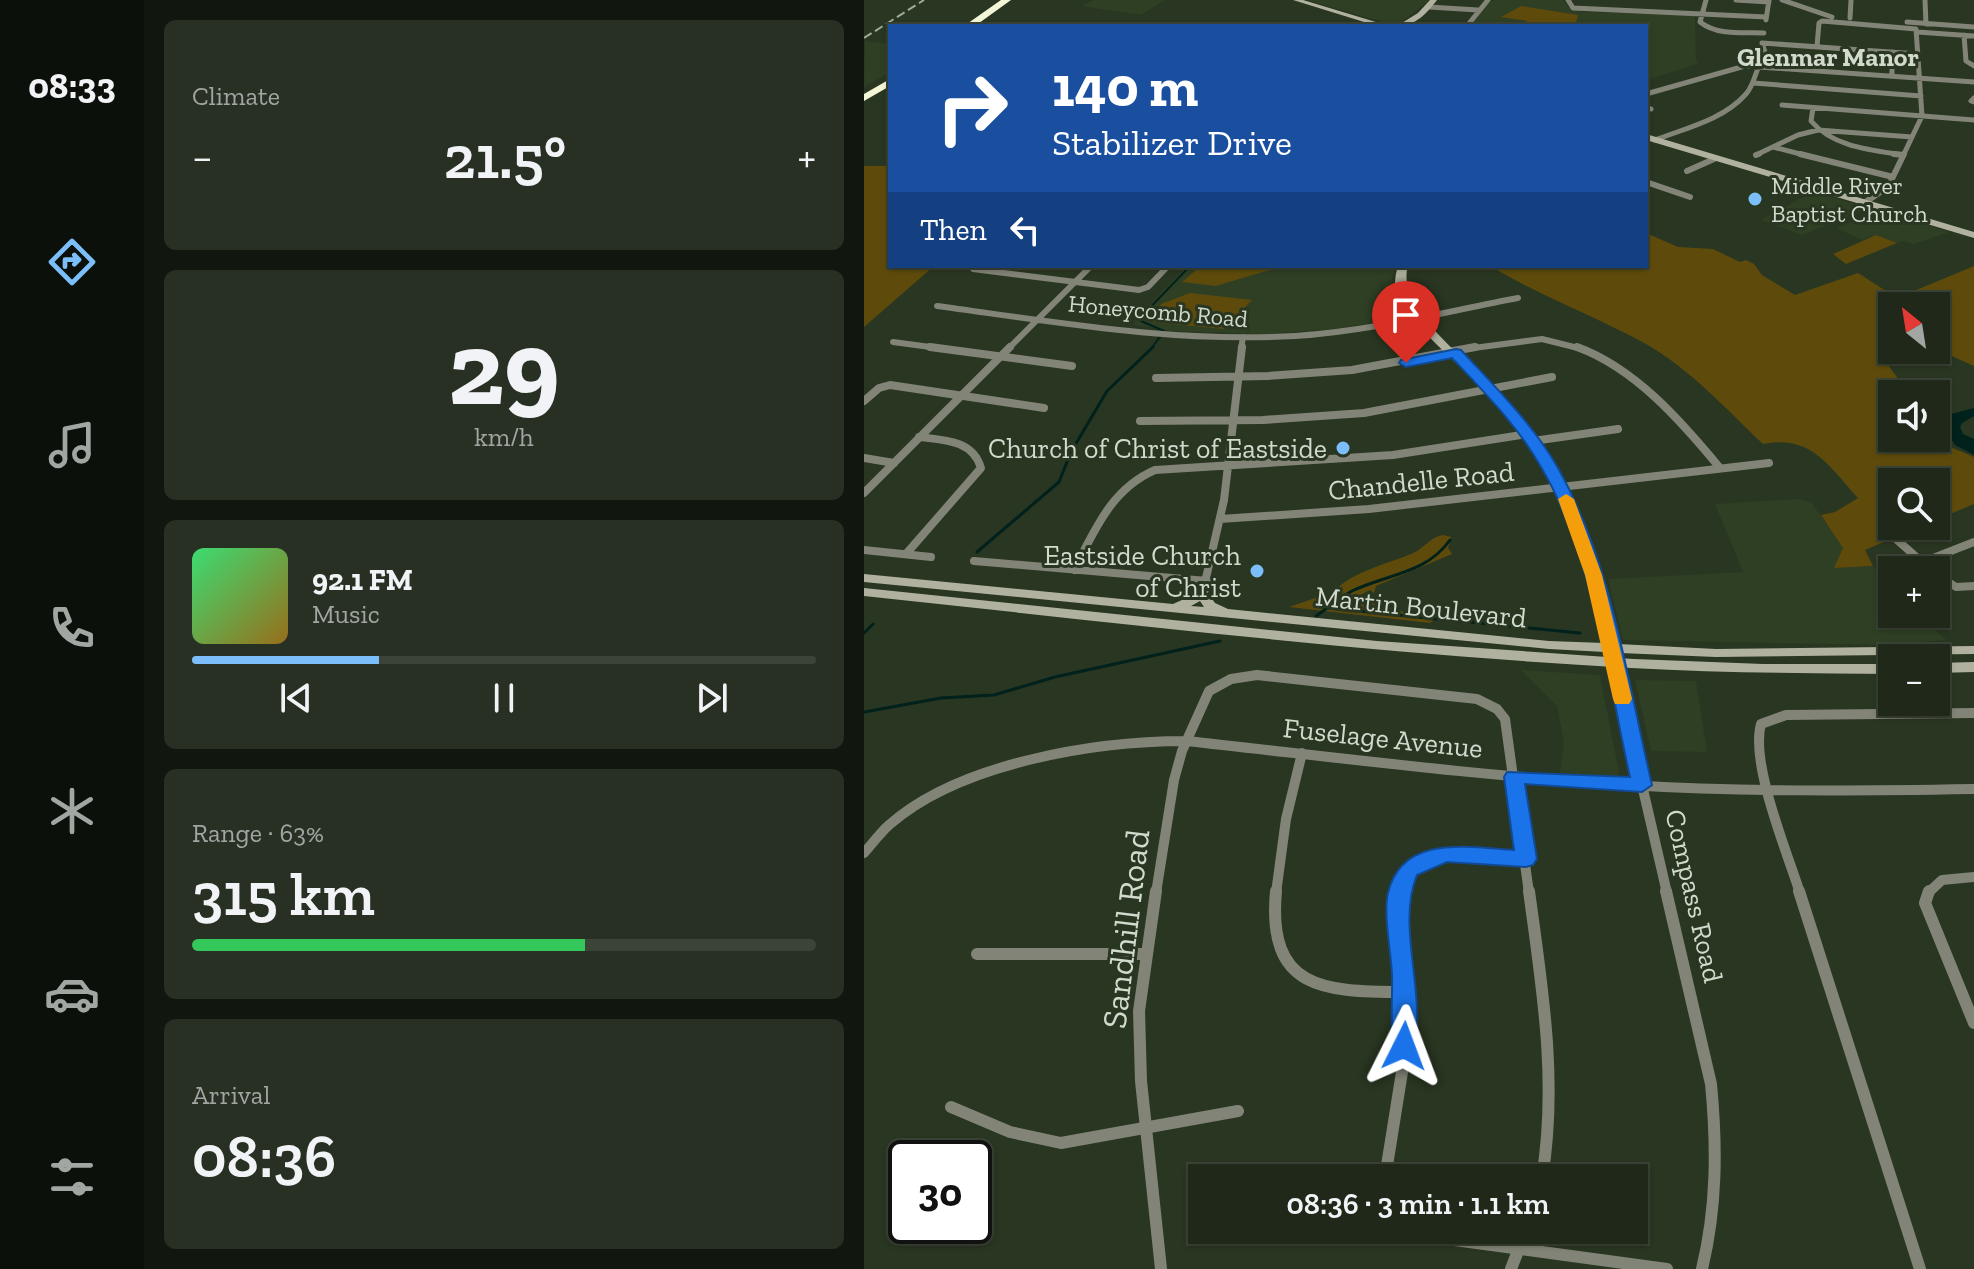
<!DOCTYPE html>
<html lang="en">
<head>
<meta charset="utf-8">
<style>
	:root { --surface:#1f2819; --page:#273022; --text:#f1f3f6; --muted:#a1a6a2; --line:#3c4438; --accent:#7cbef9 }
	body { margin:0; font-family:"Zilla Slab",serif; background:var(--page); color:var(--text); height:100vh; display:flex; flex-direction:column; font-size:30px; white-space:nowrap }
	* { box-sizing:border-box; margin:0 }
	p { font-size:26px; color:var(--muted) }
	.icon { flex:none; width:44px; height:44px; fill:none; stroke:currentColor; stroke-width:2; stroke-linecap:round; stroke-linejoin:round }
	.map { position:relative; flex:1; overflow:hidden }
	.sheet { display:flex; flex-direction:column; gap:20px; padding:20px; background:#11160e; width:720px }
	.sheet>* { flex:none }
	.hud { position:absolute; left:24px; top:24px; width:760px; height:244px; border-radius:0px; box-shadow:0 2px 6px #0004,0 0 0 2px var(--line); background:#1a4fa0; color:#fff; overflow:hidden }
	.needle { width:52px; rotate:330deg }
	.controls { position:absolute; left:1014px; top:292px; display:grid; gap:16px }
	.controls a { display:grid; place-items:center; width:72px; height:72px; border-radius:0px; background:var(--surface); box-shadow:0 2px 6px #0004,0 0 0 2px var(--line); font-size:40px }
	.speed { position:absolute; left:24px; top:1140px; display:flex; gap:16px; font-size:40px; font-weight:700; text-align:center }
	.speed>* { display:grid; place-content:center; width:104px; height:104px; border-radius:50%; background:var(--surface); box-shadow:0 2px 6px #0004,0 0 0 2px var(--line); line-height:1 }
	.speed .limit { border:4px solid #111; border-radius:12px; background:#fff; color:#111 }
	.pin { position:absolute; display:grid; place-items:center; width:68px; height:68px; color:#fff; margin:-82px -34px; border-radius:50% 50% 50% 0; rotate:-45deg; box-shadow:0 0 8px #0007 }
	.pin .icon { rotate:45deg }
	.me { position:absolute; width:88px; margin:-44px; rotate:3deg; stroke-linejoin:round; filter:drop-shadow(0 0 6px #0008) }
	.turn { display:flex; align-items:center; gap:28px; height:168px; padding:0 32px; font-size:36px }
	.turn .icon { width:104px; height:104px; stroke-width:2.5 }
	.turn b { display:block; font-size:56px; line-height:68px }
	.then { display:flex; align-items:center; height:76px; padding:0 32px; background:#0003; gap:16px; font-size:30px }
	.big { font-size:60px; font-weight:600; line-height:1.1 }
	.sheet .widget { flex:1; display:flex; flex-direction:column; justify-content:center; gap:12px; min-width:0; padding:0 28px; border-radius:12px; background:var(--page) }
	.sheet .dial { align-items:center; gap:0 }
	.dial b { font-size:104px; line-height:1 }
	.song { display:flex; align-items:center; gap:24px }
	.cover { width:96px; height:96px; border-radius:12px; background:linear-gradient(135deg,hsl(140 70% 55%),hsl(40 70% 35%)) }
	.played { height:8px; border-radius:4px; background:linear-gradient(90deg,var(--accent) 30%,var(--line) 30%) }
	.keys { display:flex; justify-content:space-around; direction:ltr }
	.heat { display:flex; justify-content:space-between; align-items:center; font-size:44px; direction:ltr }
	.charge { height:12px; border-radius:6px; background:linear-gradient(90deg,#34c759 63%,var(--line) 0) }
	.trip { position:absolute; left:324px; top:1164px; width:460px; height:80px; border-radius:0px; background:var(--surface); box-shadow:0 2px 6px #0004,0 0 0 2px var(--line); font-weight:600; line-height:80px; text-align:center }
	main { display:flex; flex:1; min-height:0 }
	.tab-bar { display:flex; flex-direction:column; width:144px; justify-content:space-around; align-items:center; background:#0c100a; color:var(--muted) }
	.tab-bar .icon { width:56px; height:56px }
	.tab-bar .selected { color:var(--accent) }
	.tab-bar b { font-size:36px; color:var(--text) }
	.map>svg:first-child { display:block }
</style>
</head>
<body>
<main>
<nav class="tab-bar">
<b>08:33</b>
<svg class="icon selected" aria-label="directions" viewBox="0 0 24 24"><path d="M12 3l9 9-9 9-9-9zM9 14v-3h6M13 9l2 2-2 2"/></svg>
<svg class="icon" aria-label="music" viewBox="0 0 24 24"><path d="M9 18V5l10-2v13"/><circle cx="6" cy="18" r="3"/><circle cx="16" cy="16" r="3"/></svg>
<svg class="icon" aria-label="phone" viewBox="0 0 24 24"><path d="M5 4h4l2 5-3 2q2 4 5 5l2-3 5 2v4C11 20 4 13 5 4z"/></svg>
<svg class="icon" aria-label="climate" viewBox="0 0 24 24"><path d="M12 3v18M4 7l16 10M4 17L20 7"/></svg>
<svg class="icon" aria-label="car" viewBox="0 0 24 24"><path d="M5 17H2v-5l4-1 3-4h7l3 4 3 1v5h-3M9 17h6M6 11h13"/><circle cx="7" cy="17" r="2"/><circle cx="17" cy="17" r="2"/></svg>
<svg class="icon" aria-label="filters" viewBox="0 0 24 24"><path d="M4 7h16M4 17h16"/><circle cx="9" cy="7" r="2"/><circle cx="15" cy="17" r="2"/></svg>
</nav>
<section class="sheet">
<div class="widget"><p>Climate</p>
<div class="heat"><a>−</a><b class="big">21.5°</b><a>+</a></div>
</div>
<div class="widget dial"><b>29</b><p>km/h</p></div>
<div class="widget">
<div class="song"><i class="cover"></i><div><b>92.1 FM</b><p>Music</p></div></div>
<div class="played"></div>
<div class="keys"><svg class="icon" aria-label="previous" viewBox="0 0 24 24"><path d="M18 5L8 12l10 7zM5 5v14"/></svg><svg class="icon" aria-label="pause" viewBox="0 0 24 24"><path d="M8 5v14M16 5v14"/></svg><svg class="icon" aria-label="next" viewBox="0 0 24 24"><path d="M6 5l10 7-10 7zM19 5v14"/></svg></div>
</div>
<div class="widget"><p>Range · 63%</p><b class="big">315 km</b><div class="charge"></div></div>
<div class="widget"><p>Arrival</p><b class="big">08:36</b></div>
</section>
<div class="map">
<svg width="1110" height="1269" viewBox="0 0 1110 1269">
	<rect width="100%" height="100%" fill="#293621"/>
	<path fill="#2e3f24" d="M230 0H301L277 15 217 6Z
		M443 0H566L532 26Z
		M631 0H699L706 9 719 12 831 14 832 60 834 64 782 80V26H607L624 3Z
		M1 41 26 44V72L0 87Z
		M948 192 1005 208 938 235 897 220Z
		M1015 211 1085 232 1050 244 1039 241 1033 243 1012 235 998 240 972 228Z
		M323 266H532L528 278 531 295 547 316 469 329 400 334 307 331 270 325 272 318Z
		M934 499 947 502 980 548 971 568 1009 566 1028 587V614H1053L1082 640 1019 645 759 640 744 579 879 572 851 504Z
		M657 670 736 675 755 772 753 777 696 773 700 743 693 706Z
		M771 680 832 681 843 752 787 751Z"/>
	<path fill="#5e4b0c" d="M657 6 714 15 711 26H659L663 21 637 17Z
		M0 166H26V266H70L0 327Z
		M782 233 814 247 849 249 876 262 882 260 890 264 898 275 931 295 994 273 1033 298 1110 266V366L1072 349V306H1028V350H1062L1024 365 1038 384 1032 394H1028L1022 410 1028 417V438C1059 438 1082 444 1110 457V504L1072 520V482H1028V526H1058L1001 550 1009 566 970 568 979 548 957 515 971 512 994 498C965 466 947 434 899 444 861 408 827 370 782 344 733 317 681 298 633 270L635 266H782Z
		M1012 235 1033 243 982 264 969 254Z
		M337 266H419L352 286 318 282Z
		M326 293 388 300 360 329 287 322 297 304Z
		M579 535 587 537 584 548 588 554 512 586 510 593 506 590 491 598 566 619 569 621 566 623 425 607 457 596 469 598 475 593 471 590C491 571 522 564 547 554 560 549 566 537 579 535Z"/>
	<path fill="#00211c" d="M1110 408V416L1098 423 1096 427 1099 434 1110 439V455L1091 445 1082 431 1072 427V418Z"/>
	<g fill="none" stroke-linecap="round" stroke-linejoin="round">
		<path stroke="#00211c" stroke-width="2" d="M287 349 300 331 277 321 279 315 326 266"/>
		<path stroke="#00211c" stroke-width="3" d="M113 552 195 482 207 452 243 391 289 347
			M464 608 716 633
			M452 616C464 608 475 598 488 591 523 574 562 574 586 540
			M0 633 9 624
			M0 712 77 698 130 695 191 677 356 641"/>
		<path stroke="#828477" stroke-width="5" d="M704 0 709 8 902 17
			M842 0 836 22C854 36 878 32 900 33
			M872 0 905 2
			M918 0 968 17
			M1061 0 1062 24
			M565 7 614 10
			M986 18 987 0
			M902 20 905 0
			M1043 22 1110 27
			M603 26 624 0
			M1053 32 1110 36
			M1100 35 1102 61 1110 66
			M898 43 1054 54
			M953 46 955 23 958 21 1052 29 1058 116 1039 156
			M1028 52V76
			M889 83 1057 96
			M782 94 881 66 1110 82
			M1110 98 1107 101 1110 102
			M918 105 1110 120
			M782 107 787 109
			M949 108 947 121C969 147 1007 150 1039 155
			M791 140C822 128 859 120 882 94 892 83 891 66 902 55L898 43
			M909 147 944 156
			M892 155 934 135 954 130 1048 137"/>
		<path stroke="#828477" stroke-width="6" d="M936 154 1029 177
			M1030 154 1039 155
			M892 155 895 154
			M823 171 850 159
			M782 182 826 197
			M1000 203 1024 187 1040 154
			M575 266H603
			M109 269 275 290 284 287 304 266
			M73 306C191 322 311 343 431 336 507 331 580 312 654 298
			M29 342 81 349
			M144 349 227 266
			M377 349 379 337
			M602 349 678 339 718 349"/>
		<path stroke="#828477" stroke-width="8" d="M66 347 208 366
			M713 347C771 368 817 421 856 468
			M292 378 404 376 488 370 611 347
			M0 401 15 388 26 385 180 408
			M276 421 399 420 500 413 688 377
			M669 441 754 429
			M0 458 30 463
			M0 493 146 347
			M356 519 505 509 905 463
			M1032 539 1067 570
			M0 550 67 557
			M42 554 117 468C109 440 80 440 55 437
			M110 561 343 581
			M1059 562 1110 542
			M210 570C231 530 247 489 291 470L529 455 664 434
			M1072 574 1092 587 1110 586
			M339 591 360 500 378 347"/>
		<path stroke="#828477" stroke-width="10" d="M338 595 340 589
			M750 664 803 893
			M0 853C8 844 16 833 25 825 95 763 231 741 322 741 469 757 616 776 764 785 879 792 995 791 1110 789
			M292 893 310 780 318 751 345 691 367 679 393 675 613 699 633 709 641 719 665 893
			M412 893 422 819 438 753
			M535 893 545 870 575 855 662 859
			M936 893C923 852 886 763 897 724L922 715 1110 713
			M1064 893 1078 880 1110 877"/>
		<path stroke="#828477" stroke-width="12" d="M292 891 275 1011 277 1081 297 1269
			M412 891C403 989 458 992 540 992
			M665 891C678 987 694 1081 678 1178
			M802 891 847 1084C853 1147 853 1207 838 1269
			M935 891 1056 1269
			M1065 891 1061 903 1110 1023
			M113 954H282
			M87 1107 146 1132 197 1143 374 1111
			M521 1178 538 1072 542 1020 536 891
			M554 1230 583 1239 803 1269
			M647 1269 662 1230"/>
		<path fill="#b0b29f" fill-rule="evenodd" d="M429 0H439L525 26H513Z
			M566 0H573C563 13 552 26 533 26L554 13Z
			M782 134 1110 232V238L782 140Z
			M534 266H544C531 308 605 361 632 389 697 461 735 549 754 644L852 649 1110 646V654L852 657 756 653 754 658 770 659 899 664H1028V674C941 673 854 673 767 668 511 654 255 623 0 596V588L513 641 743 657 741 652 685 649 0 582V574L309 604 338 591 343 592 351 603 364 609 685 641 740 643C722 550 686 461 621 391 598 366 536 318 531 284 531 278 532 272 534 266ZM336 601 340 607 327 606Z
			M1110 662V672L1072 673V663Z"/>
		<path fill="#f3f7d8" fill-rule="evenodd" d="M137 0H147L111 26H100Z
			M26 79V86L0 101V94Z"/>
		<path stroke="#a0ab9b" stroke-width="2" stroke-dasharray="9 4" stroke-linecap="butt" d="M0 38 60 0"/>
	</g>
	<path fill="#1a73e8" stroke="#114b97" stroke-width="2" d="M592 349 597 350C631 387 669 424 694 468 748 564 763 679 788 785L778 792 661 784 673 859 669 865 662 867 583 862 553 875C535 919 555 975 553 1023 553 1034 553 1044 549 1053L540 1056 531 1053C525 1041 529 992 528 974 527 952 519 913 524 893 538 834 604 847 650 850L640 777 643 772 766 777C744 679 729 554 677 467 654 426 620 392 588 358L542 367 535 363 537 360Z"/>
	<path fill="#f59e0b" d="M702 494 710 499 738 575 768 699 765 704H751L749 699 721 575 694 499Z"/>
	<g fill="#7cbef9" stroke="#293621" stroke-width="3">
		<circle cx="891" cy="199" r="8"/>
		<circle cx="479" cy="448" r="8"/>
		<circle cx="393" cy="571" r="8"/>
	</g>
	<g text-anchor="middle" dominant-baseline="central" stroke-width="6" stroke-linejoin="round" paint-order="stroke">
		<g font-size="24" fill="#d1dacd" stroke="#293621" text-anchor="start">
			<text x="907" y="185">Middle River<tspan x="907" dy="28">Baptist Church</tspan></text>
		</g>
		<g font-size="24" fill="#d1dacd" stroke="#293621">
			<text transform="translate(294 311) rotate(5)">Honeycomb Road</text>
		</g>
		<g font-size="26" font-weight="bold" fill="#d1dacd" stroke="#293621">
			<text x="964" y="57">Glenmar Manor</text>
		</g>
		<g font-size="28" fill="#d1dacd" stroke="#293621" text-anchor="end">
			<text x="463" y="448">Church of Christ of Eastside</text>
			<text x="377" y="555">Eastside Church<tspan x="377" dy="32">of Christ</tspan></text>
		</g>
		<g font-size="28" fill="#d1dacd" stroke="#293621">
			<text transform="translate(557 481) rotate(-6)">Chandelle Road</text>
			<text transform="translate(557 607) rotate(6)">Martin Boulevard</text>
			<text transform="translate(519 738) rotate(6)">Fuselage Avenue</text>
			<text transform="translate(830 896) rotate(77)">Compass Road</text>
		</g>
		<g font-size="34" fill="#d1dacd" stroke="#293621">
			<text transform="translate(262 929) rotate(-83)">Sandhill Road</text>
		</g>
	</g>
</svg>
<div class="controls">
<a><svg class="needle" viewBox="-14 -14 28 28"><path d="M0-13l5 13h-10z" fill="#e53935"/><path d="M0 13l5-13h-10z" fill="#a1a6a2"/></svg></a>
<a><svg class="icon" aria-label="sound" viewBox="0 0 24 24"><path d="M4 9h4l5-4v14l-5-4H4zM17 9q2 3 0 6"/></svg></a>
<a><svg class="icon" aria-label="search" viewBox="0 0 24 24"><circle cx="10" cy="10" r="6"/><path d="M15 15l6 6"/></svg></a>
<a>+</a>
<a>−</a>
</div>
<div class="speed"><div class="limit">30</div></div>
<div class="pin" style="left:542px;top:363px;background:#d93025"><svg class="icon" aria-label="arrive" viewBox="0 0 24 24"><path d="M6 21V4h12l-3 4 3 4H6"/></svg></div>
<svg class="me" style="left:540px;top:1046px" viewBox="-20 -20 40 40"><path d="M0-17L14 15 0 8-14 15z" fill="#1a73e8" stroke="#fff" stroke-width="4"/></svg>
<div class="trip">08:36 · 3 min · 1.1 km</div>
<div class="hud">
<div class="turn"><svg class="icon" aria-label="right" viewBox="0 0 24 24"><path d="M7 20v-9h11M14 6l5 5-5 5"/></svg><div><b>140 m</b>Stabilizer Drive</div></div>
<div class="then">Then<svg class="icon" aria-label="left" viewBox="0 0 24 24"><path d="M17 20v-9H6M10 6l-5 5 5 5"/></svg></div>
</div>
</div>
</main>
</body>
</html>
